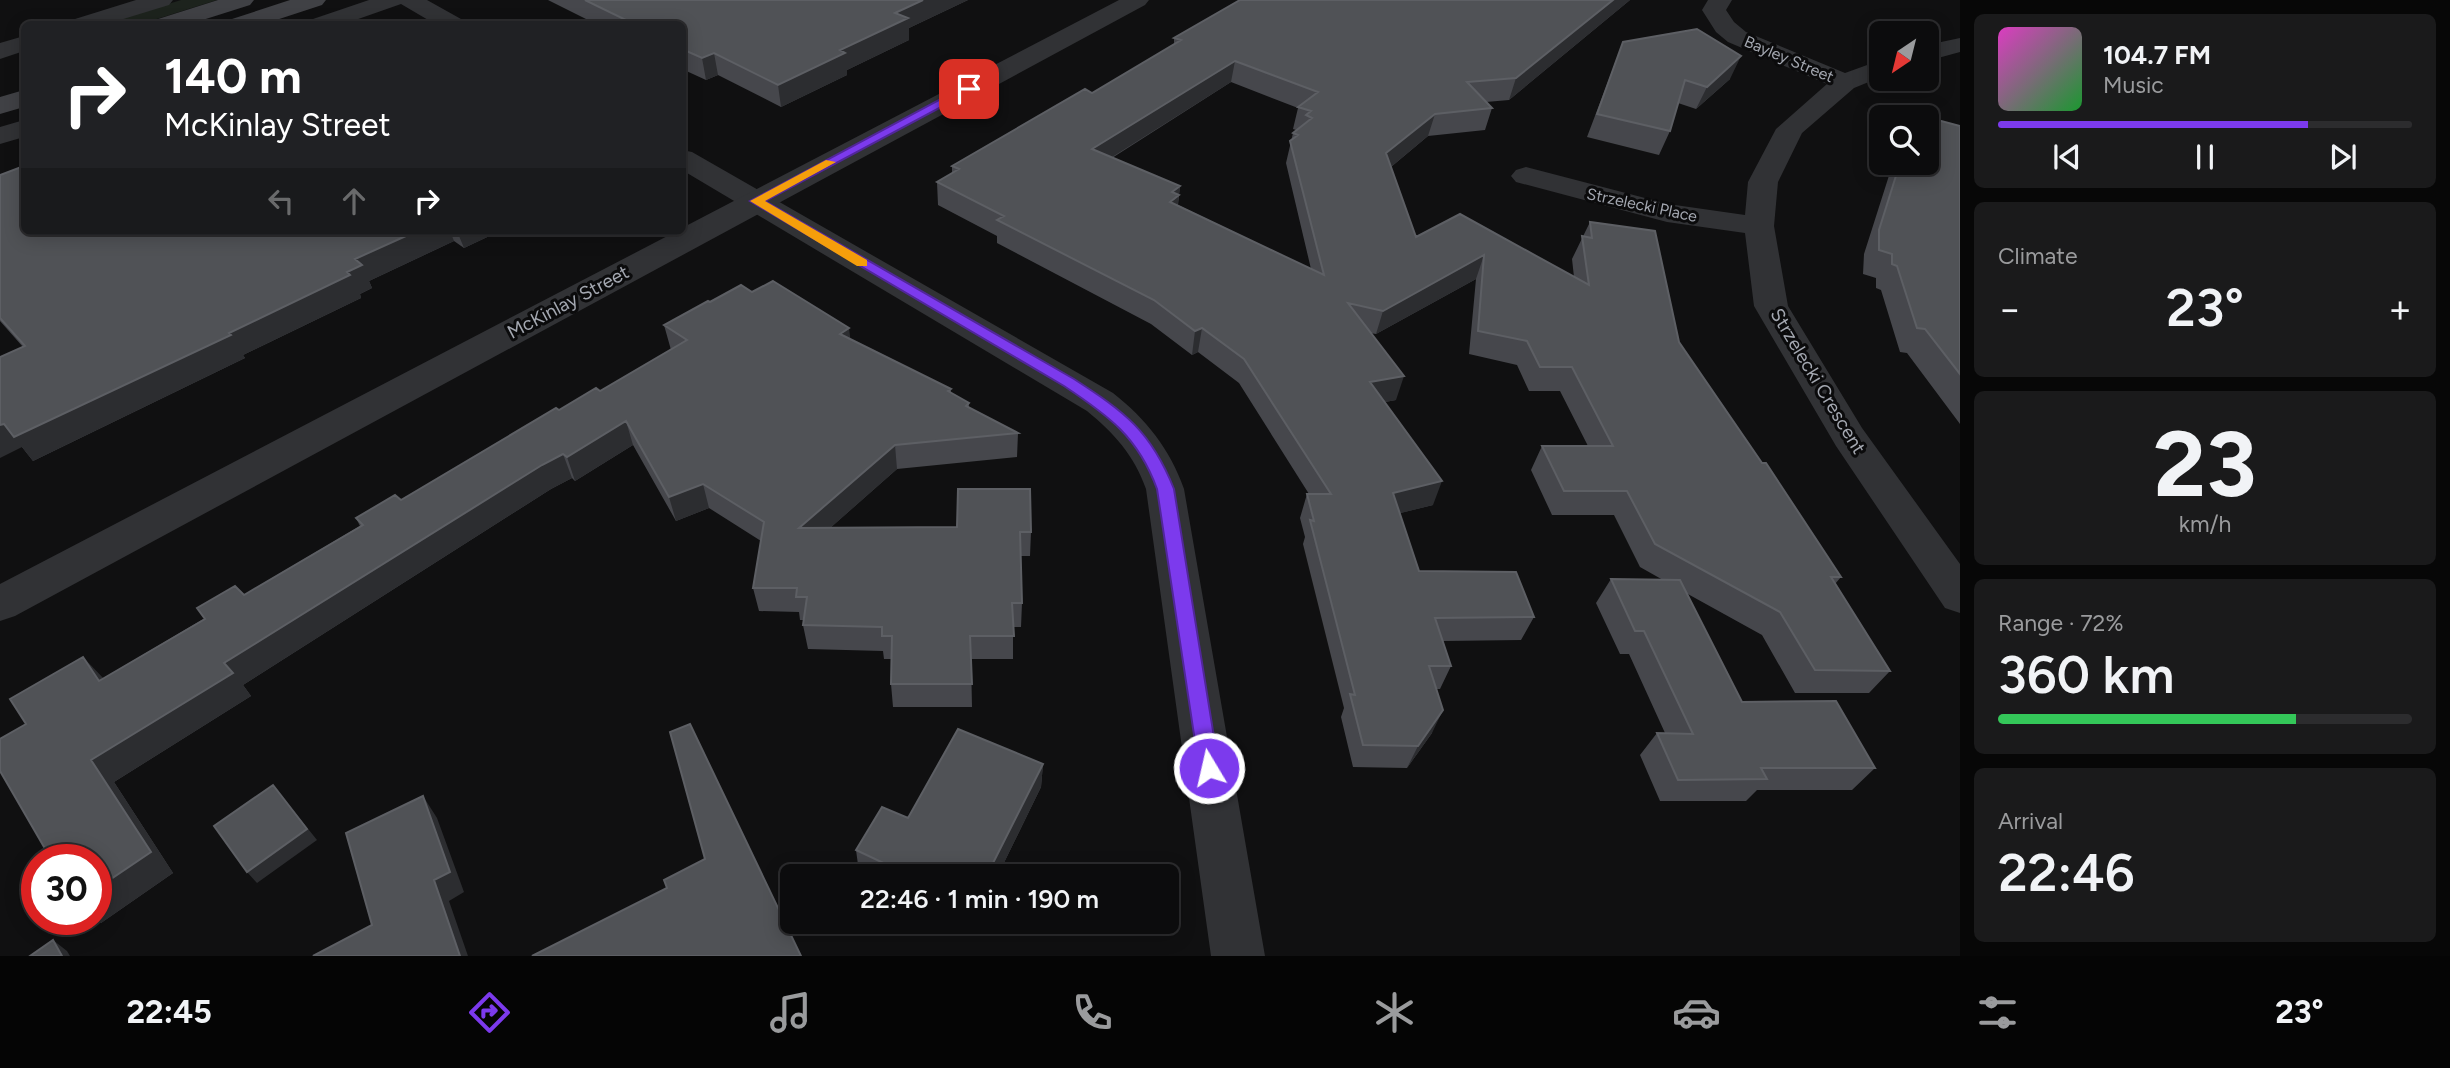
<!DOCTYPE html>
<html lang="en">
<head>
<meta charset="utf-8">
<style>
	:root { --surface:#0c0c0d; --page:#1a1a1b; --text:#f1f3f6; --muted:#9a9b9d; --line:#2c2c2e; --accent:#7c3aed }
	body { margin:0; font-family:Figtree,sans-serif; background:var(--page); color:var(--text); height:100vh; display:flex; flex-direction:column; font-size:26px; white-space:nowrap }
	* { box-sizing:border-box; margin:0 }
	p { font-size:23px; color:var(--muted) }
	.icon { flex:none; width:38px; height:38px; fill:none; stroke:currentColor; stroke-width:2; stroke-linecap:round; stroke-linejoin:round }
	.map { position:relative; flex:1; overflow:hidden }
	.drawer { display:flex; flex-direction:column; gap:14px; padding:14px; background:#070707; width:490px }
	.drawer>* { flex:none }
	.hud { position:absolute; left:21px; top:21px; width:665px; height:214px; border-radius:10px; box-shadow:0 4px 18px #0003,0 0 0 2px var(--line); background:#202124; color:#fff; overflow:hidden }
	.needle { width:46px; rotate:215deg }
	.controls { position:absolute; left:1869px; top:21px; display:grid; gap:14px }
	.controls a { display:grid; place-items:center; width:70px; height:70px; border-radius:10px; background:var(--surface); box-shadow:0 4px 18px #0003,0 0 0 2px var(--line); font-size:35px }
	.speed { position:absolute; left:21px; top:844px; display:flex; gap:14px; font-size:35px; font-weight:700; text-align:center }
	.speed>* { display:grid; place-content:center; width:91px; height:91px; border-radius:50%; background:var(--surface); box-shadow:0 4px 18px #0003,0 0 0 2px var(--line); line-height:1 }
	.speed .limit { border:10px solid #d22; background:#fff; color:#111 }
	.pin { position:absolute; display:grid; place-items:center; width:60px; height:60px; color:#fff; margin:-30px; border-radius:14px; box-shadow:0 4px 10px #0006 }
	.me { position:absolute; width:77px; margin:-38px; rotate:351deg; stroke-linejoin:round; filter:drop-shadow(0 0 5px #0008) }
	.turn { display:flex; align-items:center; gap:24px; height:147px; padding:0 28px; font-size:32px }
	.turn .icon { width:91px; height:91px; stroke-width:2.5 }
	.turn b { display:block; font-size:49px; line-height:60px }
	.lanes { display:flex; align-items:center; height:66px; padding:0 28px; background:#0003; justify-content:center; gap:35px; direction:ltr }
	.lanes .off { opacity:.35 }
	.big { font-size:52px; font-weight:600; line-height:1.1 }
	.drawer .widget { flex:1; display:flex; flex-direction:column; justify-content:center; gap:10px; min-width:0; padding:0 24px; border-radius:10px; background:var(--page) }
	.drawer .dial { align-items:center; gap:0 }
	.dial b { font-size:91px; line-height:1 }
	.song { display:flex; align-items:center; gap:21px }
	.cover { width:84px; height:84px; border-radius:10px; background:linear-gradient(135deg,hsl(310 70% 55%),hsl(130 70% 35%)) }
	.played { height:7px; border-radius:4px; background:linear-gradient(90deg,var(--accent) 75%,var(--line) 75%) }
	.keys { display:flex; justify-content:space-around; direction:ltr }
	.heat { display:flex; justify-content:space-between; align-items:center; font-size:38px; direction:ltr }
	.charge { height:10px; border-radius:5px; background:linear-gradient(90deg,#34c759 72%,var(--line) 0) }
	.trip { position:absolute; left:780px; top:864px; width:399px; height:70px; border-radius:10px; background:var(--surface); box-shadow:0 4px 18px #0003,0 0 0 2px var(--line); font-weight:600; line-height:70px; text-align:center }
	.dock { display:flex; height:112px; justify-content:space-around; align-items:center; background:#050505; color:var(--muted) }
	.dock .icon { width:49px; height:49px }
	.dock .current { color:var(--accent) }
	.dock b { font-size:32px; color:var(--text) }
	main { display:flex; flex:1; min-height:0 }
	.map>svg:first-child { display:block }
</style>
</head>
<body>
<main>
<div class="map">
<svg width="1960" height="956" viewBox="0 0 1960 956">
	<rect width="100%" height="100%" fill="#101011"/>
	<path fill="#1d231d" d="M181 0H217L141 24H104Z"/>
	<g fill="none" stroke-linecap="round" stroke-linejoin="round">
		<path fill="#313235" fill-rule="evenodd" d="M136 0H173L169 5 107 24H72L75 19Z
			M369 0H427L461 19 464 24H435L401 4 344 24H310L313 19Z
			M1708 0H1732L1726 10 1734 22 1746 32 1845 73 1881 60V77L1854 88 1802 133 1778 182 1774 226 1788 306 1862 428 1960 564V613L1945 608 1836 446 1754 306 1745 233 1667 222 1516 182 1511 176 1516 170 1526 167 1668 204 1745 215 1748 182 1776 129 1827 84 1728 42 1716 32 1702 10Z
			M24 36V51L0 59V43Z
			M1960 38V52L1927 61V45Z
			M24 120V137L0 144V127Z
			M682 150 692 152 1113 393C1146 419 1170 449 1184 489L1265 956H1211L1146 489C1134 455 1114 433 1087 411L682 170Z"/>
		<path fill="#313235" fill-rule="evenodd" d="M1119 0H1149L1145 5 15 616 0 621V584L677 231H682V228Z"/>
		<path fill="#404145" fill-rule="evenodd" d="M218 0H254L250 5 190 24H155L158 19Z
			M290 0H326L322 5 264 24H229L232 19Z
			M24 90V107L0 114V97Z"/>
	</g>
	<path fill="#46474c" fill-rule="evenodd" d="M548 0H968L909 28V40L847 70V75L781 107 718 75 706 80 682 69V24H596Z
		M1630 0 1509 100 1486 102 1492 108 1485 130 1428 136 1391 167 1416 237 1574 277 1572 259 1590 222 1679 342 1841 577 1835 584 1890 671 1869 693H1795L1762 635 1686 593 1742 702 1875 768 1852 790H1757L1746 801H1660L1640 755 1657 733H1665L1629 654H1620L1596 603 1611 579 1663 580 1640 567 1614 515H1552L1531 470 1542 446H1588L1560 391H1529L1517 365 1469 354 1476 279 1376 334 1370 333 1396 400 1385 402 1433 505 1400 513 1419 571 1534 617 1521 640 1443 641 1451 666 1440 689H1436L1432 733 1407 768 1353 767 1341 717 1344 708 1303 544 1305 537 1300 518 1307 494H1309L1239 383 1198 352 1192 355 1151 324 997 243V236L938 205 937 182 952 173V166L1092 93 1174 45V38ZM1231 82 1298 108 1293 129 1296 130 1293 133 1286 163 1311 269 1178 205 1180 186 1112 158Z
		M1623 42 1730 79 1696 109 1678 103 1670 131 1659 155 1587 137Z
		M1915 114 1960 126V424L1907 353 1900 352 1881 290 1876 288V278L1863 274 1864 254 1893 163H1927V117H1913Z
		M0 175 24 231H500L464 248 454 241 369 281 372 288 360 294 361 298 243 355 245 358 33 461 22 447 23 347 0 321Z
		M752 292 850 339 951 389V393L969 403V408L1018 433 1017 457 897 469 830 528 1031 532 1030 556H1021L1022 603 1021 627H1013V659H971L972 707H893L891 684 892 659H884L883 651 808 649 803 625 804 620H800L799 612 759 611 753 588 761 541 709 508 676 521 633 445 575 481 572 478 551 489 243 685 251 696 114 782 173 873 101 923 96 919V859L26 724 360 526 356 518 401 500 559 410 600 391 671 350 664 325 710 302Z
		M1043 764 1041 787 997 877H870L859 872 856 850 908 818Z"/>
	<path fill="#2c2d30" d="M923 0H968L909 28V40L847 70V75L781 107 778 85 840 50 895 13Z
		M1613 0H1630L1509 100 1516 78Z
		M714 53 718 75 706 80 702 58Z
		M1741 56 1730 79 1696 109 1707 87Z
		M1235 61 1231 82 1090 171 1092 149Z
		M1435 114 1428 136 1380 176 1386 153Z
		M1180 186 1176 218 1167 225 1172 192Z
		M417 231H450L454 241 369 281 372 288 360 294 361 298 243 355 245 358 33 461 22 447 0 458V425L229 333 347 272 355 259Z
		M457 231H500L464 248Z
		M1484 255 1476 279 1376 334 1383 311Z
		M849 328 852 352 840 334Z
		M1202 328 1198 352 1192 355 1195 331Z
		M1404 376 1396 400 1363 406 1370 382Z
		M626 421 633 445 575 481 567 457Z
		M895 445 897 469 803 552 799 528Z
		M563 454 572 478 551 489 243 685 251 696 114 782 173 873 101 923 96 919V889L91 760 224 663 542 465Z
		M1442 481 1433 505 1385 517 1393 493Z
		M703 484 709 508 676 521 669 497Z
		M83 657 105 680 99 681Z
		M1443 710 1432 733 1407 768 1418 746Z
		M1043 764 1041 787 997 877H986Z
		M273 785 317 840 257 883 247 872Z
		M423 796 437 818 464 892 449 901 468 956H460L434 880Z
		M53 940 67 951 70 956H62Z"/>
	<path fill="#505256" stroke="#5d5f64" stroke-width="2" fill-rule="evenodd" d="M585 0H923L895 13 908 18 840 50 845 53 778 85 714 53 702 58 682 49V24H634Z
		M1240 0H1613L1516 78 1467 82 1492 108 1435 114 1386 153 1416 237 1460 214 1589 285 1582 236 1592 238 1590 222 1655 231 1679 342 1762 463H1766L1841 577H1831L1890 671 1815 670 1780 612 1655 544 1627 491H1564L1542 446H1613L1572 367H1540L1527 341 1478 331 1484 255 1383 311 1348 303 1404 376 1370 382 1442 481 1393 493 1419 571 1516 572 1534 617 1435 618 1451 666H1429L1443 710 1418 746 1363 745 1350 694 1355 695 1310 520 1314 521 1307 494H1331L1244 359 1202 328 1195 331 1154 300 997 220 1004 216 937 182 959 169 952 166 1085 89 1092 93 1181 40 1174 38ZM1235 61 1318 92 1298 107 1311 111 1306 115 1312 118 1293 133 1298 135 1290 141 1324 275 1170 202 1179 195 1172 192 1180 186 1092 149Z
		M1697 29 1741 56 1707 87 1685 80 1670 131 1597 114 1623 42Z
		M1915 114 1960 126V374L1925 329 1917 328 1897 266 1892 264V254L1879 250V230L1900 163H1927V117H1914Z
		M24 166V231H417L355 259 362 265 347 272 350 275 229 333 231 335 14 437 4 424 0 425V357L25 346 0 318V175Z
		M773 281 849 328 840 334 951 389 948 391 969 403 966 406 1018 433 895 445 799 528 957 527 958 489H1030L1031 532H1020L1022 603H1012L1014 636H970L972 684H891L892 636H882V627L803 625 807 597H796L797 588H753L764 522 703 484 669 497 626 421 567 457 563 454 542 465 224 663 233 673 91 760 151 852 96 889V859H51L0 771V739L26 724 10 699 83 657 99 681 205 619 197 608 235 586 244 595 363 525 356 518 395 495 401 500 556 408 559 410 596 388 600 391 687 340 664 325 708 301 710 302 741 285 752 292Z
		M1611 579 1680 580 1742 702 1836 701 1875 768H1761L1767 779 1678 780 1657 733 1693 734 1644 631H1635Z
		M690 724 801 956H532L667 888 664 880 705 859 670 732Z
		M958 729 1043 764 986 877H913L856 850 882 807 908 818Z
		M273 785 307 829 247 872 214 826Z
		M423 796 450 872 434 880 460 956H313L372 925 346 833Z
		M53 940 62 956H30Z"/>
	<path fill="#7c3aed" stroke="#51269a" stroke-width="2" d="M965 86 975 89 765 201 1074 379C1125 412 1151 431 1174 489L1219 768 1216 774 1209 777 1202 774 1199 768 1157 489C1138 437 1109 416 1064 386L750 201Z"/>
	<path fill="#f59e0b" d="M826 160 836 162 765 201 867 260V266H857L750 201Z"/>
	<g text-anchor="middle" dominant-baseline="central" stroke-width="6" stroke-linejoin="round" paint-order="stroke">
		<g font-size="16" fill="#a3a7b0" stroke="#0b0b0c">
			<text transform="translate(1789 59) rotate(23)">Bayley Street</text>
			<text transform="translate(1642 205) rotate(12)">Strzelecki Place</text>
		</g>
		<g font-size="19" fill="#a3a7b0" stroke="#0b0b0c">
			<text transform="translate(568 302) rotate(-28)">McKinlay Street</text>
			<text transform="translate(1818 381) rotate(59)">Strzelecki Crescent</text>
		</g>
	</g>
</svg>
<div class="controls">
<a><svg class="needle" viewBox="-14 -14 28 28"><path d="M0-13l5 13h-10z" fill="#e53935"/><path d="M0 13l5-13h-10z" fill="#9a9b9d"/></svg></a>
<a><svg class="icon" aria-label="search" viewBox="0 0 24 24"><circle cx="10" cy="10" r="6"/><path d="M15 15l6 6"/></svg></a>
</div>
<div class="speed"><div class="limit">30</div></div>
<div class="pin" style="left:969px;top:89px;background:#d93025"><svg class="icon" aria-label="arrive" viewBox="0 0 24 24"><path d="M6 21V4h12l-3 4 3 4H6"/></svg></div>
<svg class="me" style="left:1209px;top:768px" viewBox="-20 -20 40 40"><circle r="17" fill="#7c3aed" stroke="#fff" stroke-width="3"/><path d="M0-11L8 9 0 5-8 9z" fill="#fff"/></svg>
<div class="trip">22:46 · 1 min · 190 m</div>
<div class="hud">
<div class="turn"><svg class="icon" aria-label="right" viewBox="0 0 24 24"><path d="M7 20v-9h11M14 6l5 5-5 5"/></svg><div><b>140 m</b>McKinlay Street</div></div>
<div class="lanes"><svg class="icon off" aria-label="left" viewBox="0 0 24 24"><path d="M17 20v-9H6M10 6l-5 5 5 5"/></svg><svg class="icon off" aria-label="ahead" viewBox="0 0 24 24"><path d="M12 20V5M6 11l6-6 6 6"/></svg><svg class="icon" aria-label="right" viewBox="0 0 24 24"><path d="M7 20v-9h11M14 6l5 5-5 5"/></svg></div>
</div>
</div>
<section class="drawer">
<div class="widget">
<div class="song"><i class="cover"></i><div><b>104.7 FM</b><p>Music</p></div></div>
<div class="played"></div>
<div class="keys"><svg class="icon" aria-label="previous" viewBox="0 0 24 24"><path d="M18 5L8 12l10 7zM5 5v14"/></svg><svg class="icon" aria-label="pause" viewBox="0 0 24 24"><path d="M8 5v14M16 5v14"/></svg><svg class="icon" aria-label="next" viewBox="0 0 24 24"><path d="M6 5l10 7-10 7zM19 5v14"/></svg></div>
</div>
<div class="widget"><p>Climate</p>
<div class="heat"><a>−</a><b class="big">23°</b><a>+</a></div>
</div>
<div class="widget dial"><b>23</b><p>km/h</p></div>
<div class="widget"><p>Range · 72%</p><b class="big">360 km</b><div class="charge"></div></div>
<div class="widget"><p>Arrival</p><b class="big">22:46</b></div>
</section>
</main>
<nav class="dock">
<b>22:45</b>
<svg class="icon current" aria-label="directions" viewBox="0 0 24 24"><path d="M12 3l9 9-9 9-9-9zM9 14v-3h6M13 9l2 2-2 2"/></svg>
<svg class="icon" aria-label="music" viewBox="0 0 24 24"><path d="M9 18V5l10-2v13"/><circle cx="6" cy="18" r="3"/><circle cx="16" cy="16" r="3"/></svg>
<svg class="icon" aria-label="phone" viewBox="0 0 24 24"><path d="M5 4h4l2 5-3 2q2 4 5 5l2-3 5 2v4C11 20 4 13 5 4z"/></svg>
<svg class="icon" aria-label="climate" viewBox="0 0 24 24"><path d="M12 3v18M4 7l16 10M4 17L20 7"/></svg>
<svg class="icon" aria-label="car" viewBox="0 0 24 24"><path d="M5 17H2v-5l4-1 3-4h7l3 4 3 1v5h-3M9 17h6M6 11h13"/><circle cx="7" cy="17" r="2"/><circle cx="17" cy="17" r="2"/></svg>
<svg class="icon" aria-label="filters" viewBox="0 0 24 24"><path d="M4 7h16M4 17h16"/><circle cx="9" cy="7" r="2"/><circle cx="15" cy="17" r="2"/></svg>
<b>23°</b>
</nav>
</body>
</html>
